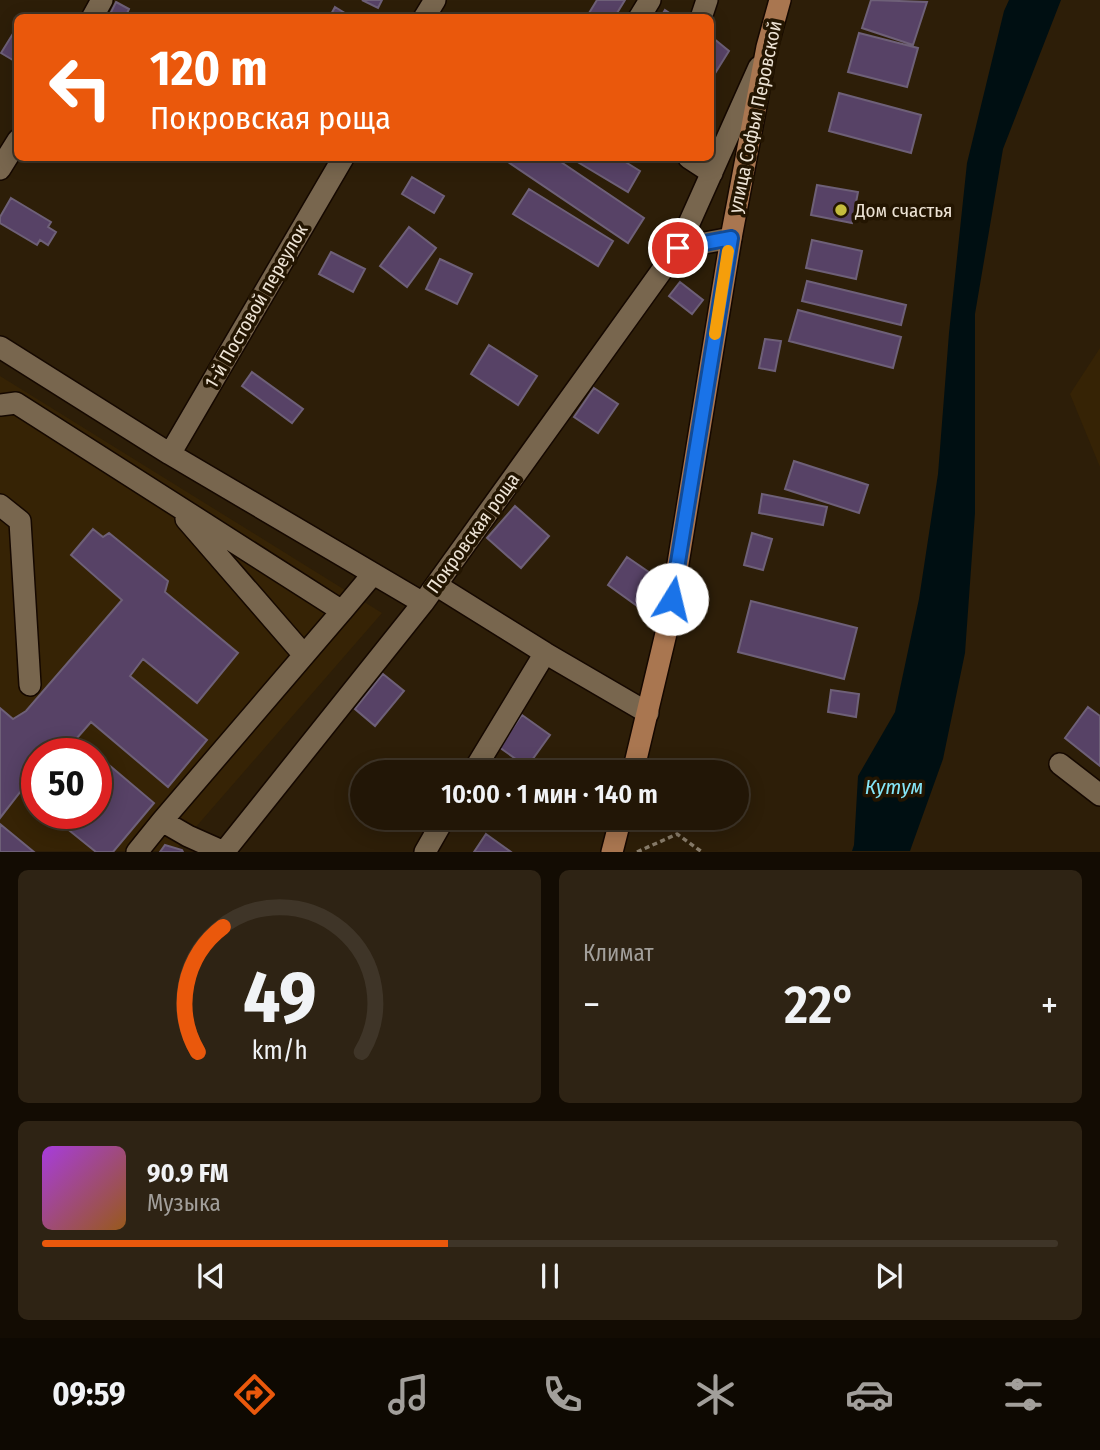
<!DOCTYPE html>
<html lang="ru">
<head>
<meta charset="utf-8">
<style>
	:root { --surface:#221606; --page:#2e2314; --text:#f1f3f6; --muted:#a29f9b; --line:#3f3528; --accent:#ea580c }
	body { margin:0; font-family:"Fira Sans Condensed",sans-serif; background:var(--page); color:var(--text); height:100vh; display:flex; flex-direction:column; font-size:26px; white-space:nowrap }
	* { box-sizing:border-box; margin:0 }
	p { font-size:23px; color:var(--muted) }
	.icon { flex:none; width:38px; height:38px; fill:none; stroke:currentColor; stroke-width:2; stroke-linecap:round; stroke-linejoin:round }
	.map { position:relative; height:852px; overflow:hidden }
	.drawer { display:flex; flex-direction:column; gap:18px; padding:18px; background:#130c03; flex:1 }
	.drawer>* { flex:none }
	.banner { position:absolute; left:14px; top:14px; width:700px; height:147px; border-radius:10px; box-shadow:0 4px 18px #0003,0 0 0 2px var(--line); background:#ea580c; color:#fff; overflow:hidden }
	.speed { position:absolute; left:21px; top:738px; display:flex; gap:14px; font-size:35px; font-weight:700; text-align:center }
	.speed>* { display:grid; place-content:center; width:91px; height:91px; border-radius:50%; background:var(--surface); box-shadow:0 4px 18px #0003,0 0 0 2px var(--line); line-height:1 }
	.speed .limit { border:10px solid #d22; background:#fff; color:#111 }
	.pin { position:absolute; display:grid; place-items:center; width:60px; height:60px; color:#fff; margin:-30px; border:4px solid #fff; border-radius:50%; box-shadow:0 2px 7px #0007 }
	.me { position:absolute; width:77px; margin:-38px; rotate:9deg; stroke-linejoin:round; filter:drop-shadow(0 0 5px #0008) }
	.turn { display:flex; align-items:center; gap:24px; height:147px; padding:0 21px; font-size:32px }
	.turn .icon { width:91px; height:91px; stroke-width:2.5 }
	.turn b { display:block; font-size:49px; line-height:60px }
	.big { font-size:52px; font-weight:600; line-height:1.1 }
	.drawer .widget { flex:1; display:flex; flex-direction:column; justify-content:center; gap:10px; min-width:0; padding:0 24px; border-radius:10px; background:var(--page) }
	.drawer .dial { align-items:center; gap:0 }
	.dial svg { height:182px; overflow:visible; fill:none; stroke:var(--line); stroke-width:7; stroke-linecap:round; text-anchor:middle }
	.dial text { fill:var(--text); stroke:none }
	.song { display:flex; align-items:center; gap:21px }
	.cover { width:84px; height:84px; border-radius:10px; background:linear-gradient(135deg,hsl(280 70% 55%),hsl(30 70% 35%)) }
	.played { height:7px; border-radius:4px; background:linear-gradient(90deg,var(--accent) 40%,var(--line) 40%) }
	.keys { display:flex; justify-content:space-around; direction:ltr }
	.heat { display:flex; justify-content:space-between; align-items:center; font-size:38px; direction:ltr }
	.drawer .tiles { flex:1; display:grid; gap:18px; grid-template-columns:1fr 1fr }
	.widget:last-child { grid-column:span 2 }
	.trip { position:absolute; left:350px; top:760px; width:399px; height:70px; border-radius:35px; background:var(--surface); box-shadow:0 4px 18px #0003,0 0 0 2px var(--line); font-weight:600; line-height:70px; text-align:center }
	.dock { display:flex; height:112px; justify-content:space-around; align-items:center; background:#0e0902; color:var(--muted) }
	.dock .icon { width:49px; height:49px }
	.dock .on { color:var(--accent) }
	.dock b { font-size:32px; color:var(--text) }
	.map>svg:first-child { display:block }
</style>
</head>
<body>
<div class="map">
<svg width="1100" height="852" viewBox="0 0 1100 852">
	<rect width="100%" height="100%" fill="#2d1e08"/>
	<path fill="#362305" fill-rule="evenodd" d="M1100 348V467L1070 394Z
		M0 376 382 613 175 851H0ZM37 754H96V814H37Z"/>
	<path fill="#000f12" d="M1009 0H1061L1003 149 975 314V513L965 653 943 759 910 851H852L854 845 858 776 895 712 919 599 938 474 949 333 967 163 1004 11Z"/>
	<path fill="#574266" stroke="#6e6078" stroke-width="2" d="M362 0H382L378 8Z
		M597 0H625L614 18H586Z
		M871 0 927 2 913 45 862 28Z
		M116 2 129 9 125 18H108Z
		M335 7 353 18H329Z
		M665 10 677 18H660Z
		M14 32 18 34V63L1 53Z
		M859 33 918 48 907 87 848 72Z
		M713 38 729 51 714 75 710 73V43Z
		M839 93 921 115 911 153 829 131Z
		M502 158H555L644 218 628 243Z
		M571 158H619L640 171 628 192Z
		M412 177 444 196 434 213 402 194Z
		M817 185 858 192 852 223 811 215Z
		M529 189 613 241 598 266 513 214Z
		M11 198 51 222 48 227 56 232 48 245 40 240 37 245 0 223V217Z
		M409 227 436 248 407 287 380 266Z
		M812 240 862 251 856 279 806 268Z
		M331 252 365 269 353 292 319 274Z
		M440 259 472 274 457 304 426 289Z
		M807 281 906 305 901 325 802 301Z
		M680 282 703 300 692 314 669 296Z
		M798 310 901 337 893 368 789 341Z
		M765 339 781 341 775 371 759 368Z
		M489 345 537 376 518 405 471 374Z
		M252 372 303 409 292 423 242 386Z
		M594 388 618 404 598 433 574 417Z
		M794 461 868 485 859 513 785 489Z
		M762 494 827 507 823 525 759 513Z
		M515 506 549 536 521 568 487 538Z
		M93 529 103 537 109 533 168 581 165 592 238 653 197 703 143 659 130 676 207 740 168 787 91 722 77 738 96 754H37V804L21 791 0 818V708L13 719 26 711 122 600 71 555Z
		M752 533 772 539 763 570 744 565Z
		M627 557 659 579 640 608 608 585Z
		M751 601 857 628 844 679 738 652Z
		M383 674 404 691 375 726 355 709Z
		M831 690 859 694 856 717 828 712Z
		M1088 707 1100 716V766L1065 738Z
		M522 715 550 735 527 767 499 747Z
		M96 754 154 803 113 852H96L49 814H96Z
		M0 824 34 852H0Z
		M486 834 511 852H474Z
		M165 845 182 850 183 852H160Z"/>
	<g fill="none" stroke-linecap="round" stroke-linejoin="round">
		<g stroke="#150800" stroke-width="24">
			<path id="minor" d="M92 18 102 0
				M424 18 435 0
				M639 18 650 0
				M701 18 707 0
				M689 158 712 173
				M0 169 18 140
				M678 248 759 67
				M0 347 170 454 423 603
				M0 405 16 403 342 611 373 574
				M170 454 343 158
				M0 505 20 521 30 685
				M186 519 304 655
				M436 585 545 653 473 772
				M545 653 648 713
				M1060 764 1100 795
				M162 821 342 611
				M137 852 162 821 188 836 224 852
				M224 852 423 603 678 248 731 238
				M425 852 445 817"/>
		</g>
		<g stroke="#150800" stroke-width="24">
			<path id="major" d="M633 772 668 625 731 238 767 47 780 0
				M612 852 621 817"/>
		</g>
		<path stroke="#887c6a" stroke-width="3.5" stroke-dasharray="5 3.5" stroke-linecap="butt" d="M637 852 677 834 702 852"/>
		<use href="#minor" stroke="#78664e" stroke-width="21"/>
		<use href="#major" stroke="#a97650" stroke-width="21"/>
	</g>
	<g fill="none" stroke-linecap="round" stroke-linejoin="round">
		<g stroke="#114b97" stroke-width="18">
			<path id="route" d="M672 599 731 238 678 248"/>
		</g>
		<use href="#route" stroke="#1a73e8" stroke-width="12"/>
		<path stroke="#f59e0b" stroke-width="12" d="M715 334 728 251"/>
	</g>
	<circle fill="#c5bc3d" stroke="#231501" stroke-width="2.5" cx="841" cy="210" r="7"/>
	<g text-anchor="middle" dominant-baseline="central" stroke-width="7" stroke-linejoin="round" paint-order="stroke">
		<g font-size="19" fill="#ede3d5" stroke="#231501">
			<text transform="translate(755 117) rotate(-78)">улица Софьи Перовской</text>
			<text transform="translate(256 306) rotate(-60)">1-й Постовой переулок</text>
			<text transform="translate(473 533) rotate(-54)">Покровская роща</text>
		</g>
		<g font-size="19" fill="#ede3d5" stroke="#231501" text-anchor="start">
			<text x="855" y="210">Дом счастья</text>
		</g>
		<g font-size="21" font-style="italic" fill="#85e6f8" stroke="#231501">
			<text x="894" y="787">Кутум</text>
		</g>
	</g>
</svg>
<div class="speed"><div class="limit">50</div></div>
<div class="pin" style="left:678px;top:248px;background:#d93025"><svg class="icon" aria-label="arrive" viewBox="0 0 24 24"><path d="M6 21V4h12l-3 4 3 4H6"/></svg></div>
<svg class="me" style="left:672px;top:599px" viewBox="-20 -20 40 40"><circle r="19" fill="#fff"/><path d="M0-13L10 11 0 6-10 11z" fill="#1a73e8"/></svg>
<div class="trip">10:00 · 1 мин · 140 m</div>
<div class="banner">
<div class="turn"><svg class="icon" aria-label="left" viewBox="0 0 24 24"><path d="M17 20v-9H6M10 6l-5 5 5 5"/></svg><div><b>120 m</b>Покровская роща</div></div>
</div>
</div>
<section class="drawer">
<div class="tiles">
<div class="widget dial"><svg viewBox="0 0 100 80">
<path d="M14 69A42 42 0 1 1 86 69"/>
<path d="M14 69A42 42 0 0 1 25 14" stroke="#ea580c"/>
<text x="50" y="56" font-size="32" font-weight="700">49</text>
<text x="50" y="72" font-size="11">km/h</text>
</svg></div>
<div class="widget"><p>Климат</p>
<div class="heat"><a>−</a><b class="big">22°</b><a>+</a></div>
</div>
<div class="widget">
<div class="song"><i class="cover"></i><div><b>90.9 FM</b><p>Музыка</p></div></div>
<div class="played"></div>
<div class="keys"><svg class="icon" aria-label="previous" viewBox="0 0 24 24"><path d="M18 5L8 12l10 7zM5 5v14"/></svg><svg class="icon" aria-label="pause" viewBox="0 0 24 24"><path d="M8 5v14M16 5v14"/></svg><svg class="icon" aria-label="next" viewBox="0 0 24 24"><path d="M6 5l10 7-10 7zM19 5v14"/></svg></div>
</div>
</div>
</section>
<nav class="dock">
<b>09:59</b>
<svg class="icon on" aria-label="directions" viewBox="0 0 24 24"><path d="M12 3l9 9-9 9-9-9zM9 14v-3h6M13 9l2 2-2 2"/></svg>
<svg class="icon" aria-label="music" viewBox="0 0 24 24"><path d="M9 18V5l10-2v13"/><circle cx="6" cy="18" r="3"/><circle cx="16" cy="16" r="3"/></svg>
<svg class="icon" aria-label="phone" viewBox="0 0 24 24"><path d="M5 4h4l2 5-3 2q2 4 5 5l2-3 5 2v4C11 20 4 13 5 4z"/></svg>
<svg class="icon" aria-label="climate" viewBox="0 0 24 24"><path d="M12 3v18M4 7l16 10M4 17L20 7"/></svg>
<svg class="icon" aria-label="car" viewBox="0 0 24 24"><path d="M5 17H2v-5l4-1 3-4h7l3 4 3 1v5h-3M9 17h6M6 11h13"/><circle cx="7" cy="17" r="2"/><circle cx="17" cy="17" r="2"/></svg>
<svg class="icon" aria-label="filters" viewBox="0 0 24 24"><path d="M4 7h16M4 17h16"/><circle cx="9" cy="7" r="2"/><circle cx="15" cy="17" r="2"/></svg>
</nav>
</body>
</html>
